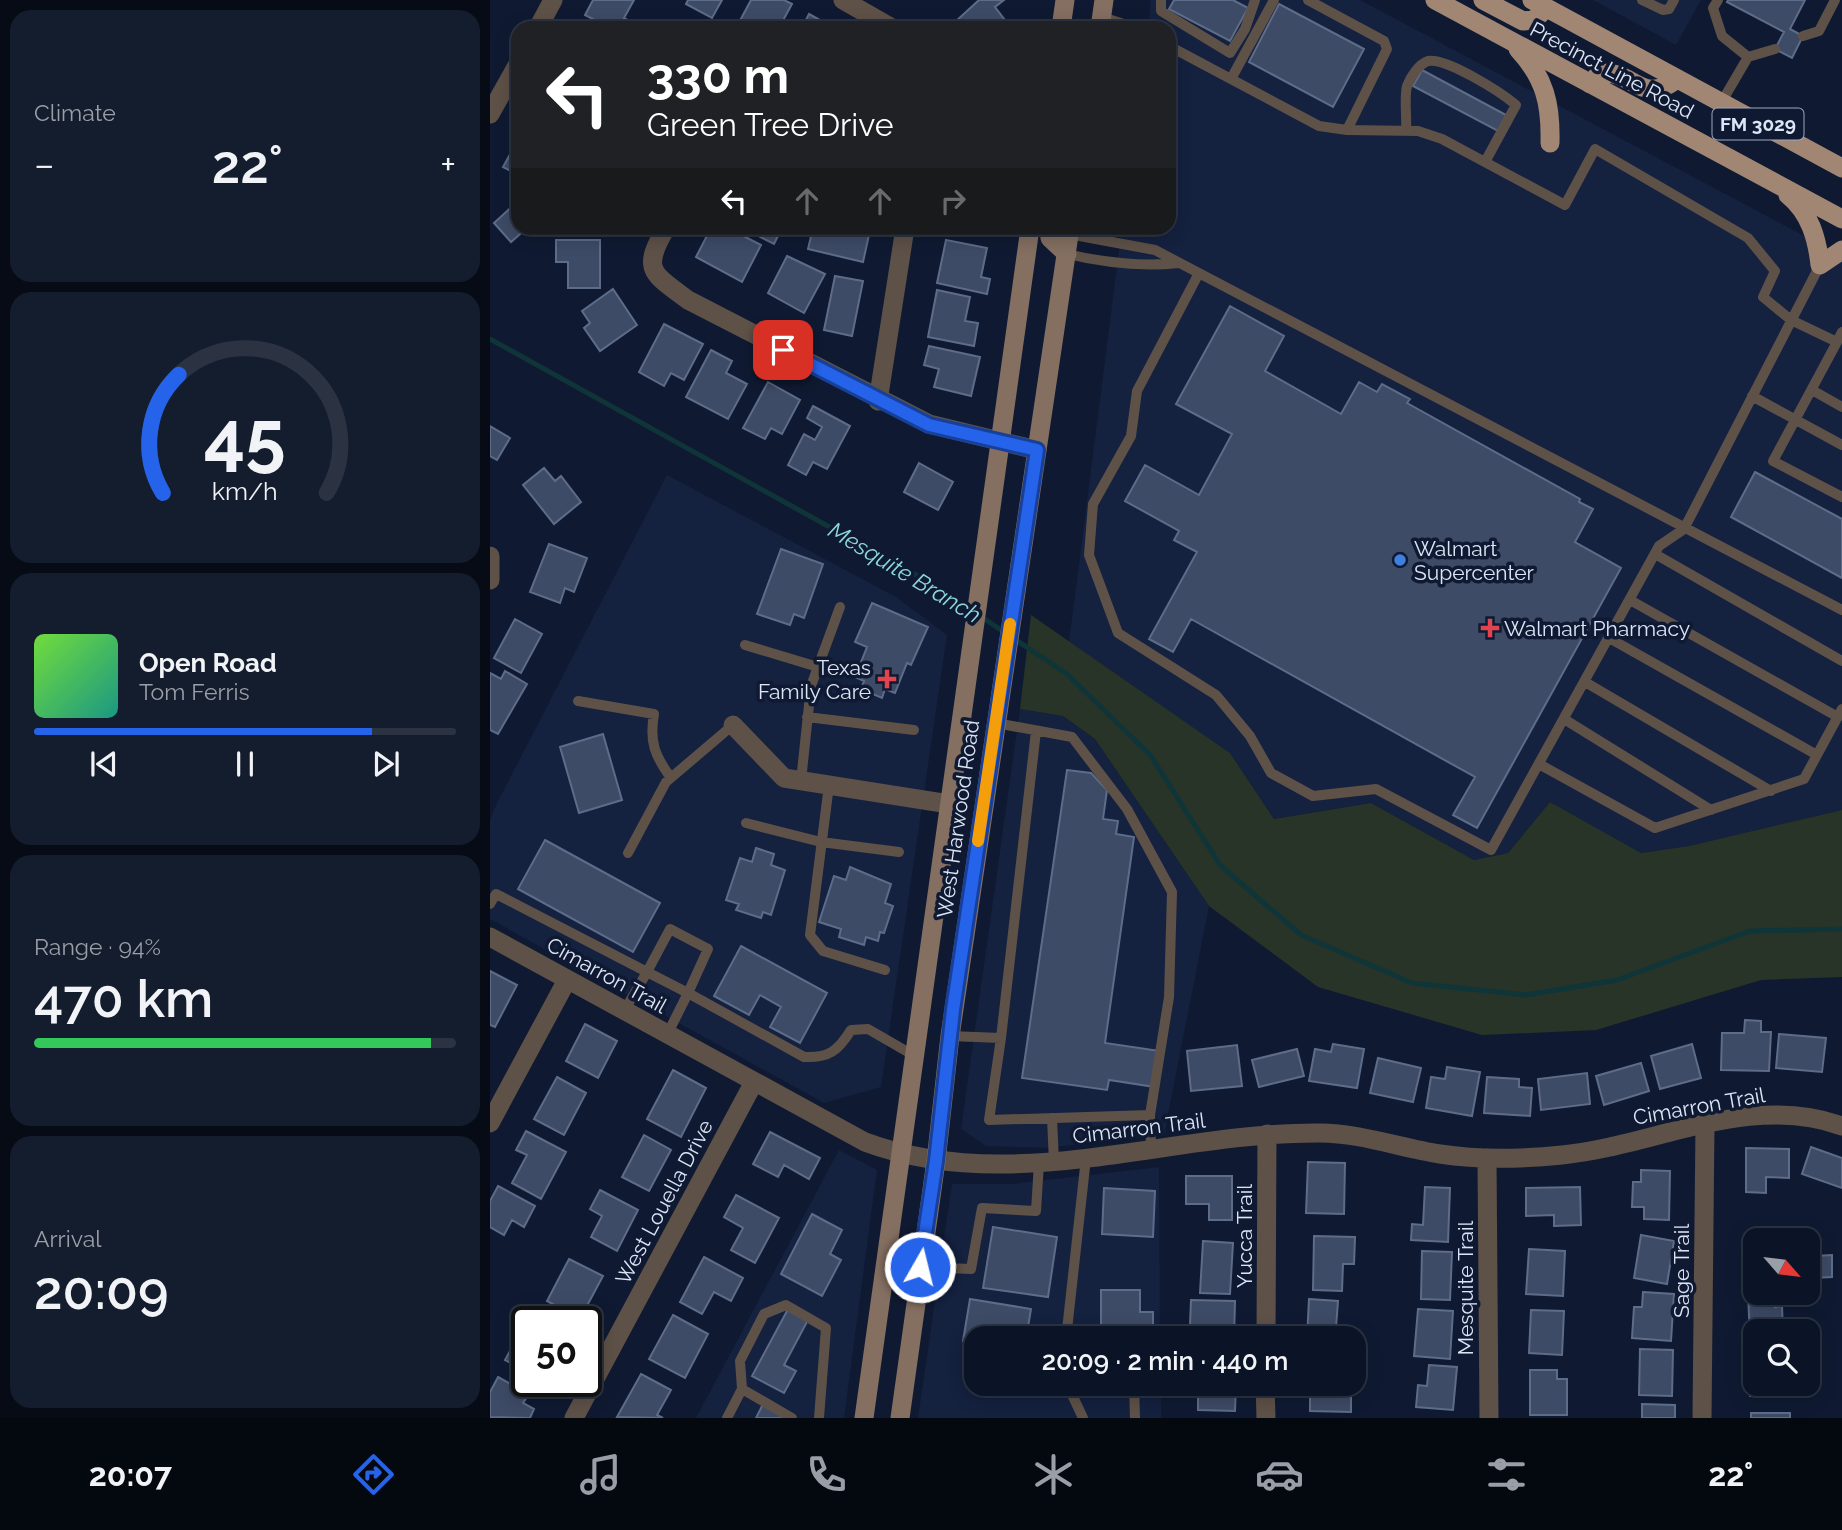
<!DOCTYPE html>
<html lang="en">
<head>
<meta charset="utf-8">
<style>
	:root { --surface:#0b1426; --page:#141d2e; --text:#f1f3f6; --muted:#9a9ea7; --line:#2b3343; --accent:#2563eb }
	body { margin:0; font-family:Raleway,sans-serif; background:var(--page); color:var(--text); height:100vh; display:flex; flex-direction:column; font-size:26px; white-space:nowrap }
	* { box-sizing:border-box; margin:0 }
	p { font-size:23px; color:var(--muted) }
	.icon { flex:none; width:38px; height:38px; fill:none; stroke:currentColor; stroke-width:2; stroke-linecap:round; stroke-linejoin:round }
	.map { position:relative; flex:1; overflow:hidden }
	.panel { display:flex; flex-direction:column; gap:10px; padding:10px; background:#060b15; width:490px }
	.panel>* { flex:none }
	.banner { position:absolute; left:21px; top:21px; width:665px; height:214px; border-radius:21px; box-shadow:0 4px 18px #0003,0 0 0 2px var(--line); background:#202124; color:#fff; overflow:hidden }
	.needle { width:46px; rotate:118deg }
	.tools { position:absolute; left:1253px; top:1228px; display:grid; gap:14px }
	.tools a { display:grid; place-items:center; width:77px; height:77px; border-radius:14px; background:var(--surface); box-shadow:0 4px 18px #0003,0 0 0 2px var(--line); font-size:35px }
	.speed { position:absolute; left:21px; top:1306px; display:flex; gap:14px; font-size:35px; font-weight:700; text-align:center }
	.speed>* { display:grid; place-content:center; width:91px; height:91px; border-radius:50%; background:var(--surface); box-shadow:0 4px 18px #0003,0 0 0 2px var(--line); line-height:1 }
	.speed .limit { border:4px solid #111; border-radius:10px; background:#fff; color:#111 }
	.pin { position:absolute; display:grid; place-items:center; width:60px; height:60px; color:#fff; margin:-30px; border-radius:14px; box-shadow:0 4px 10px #0006 }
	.me { position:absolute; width:77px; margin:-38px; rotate:8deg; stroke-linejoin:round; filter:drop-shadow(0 0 5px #0008) }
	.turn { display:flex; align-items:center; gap:24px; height:147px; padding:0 21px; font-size:32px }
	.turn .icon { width:91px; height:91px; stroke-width:2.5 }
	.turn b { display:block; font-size:49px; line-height:60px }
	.lanes { display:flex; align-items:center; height:66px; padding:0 21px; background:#0003; justify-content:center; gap:35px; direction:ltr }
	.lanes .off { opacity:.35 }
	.big { font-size:52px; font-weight:600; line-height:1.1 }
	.panel .widget { flex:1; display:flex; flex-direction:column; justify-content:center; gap:10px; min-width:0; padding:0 24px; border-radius:21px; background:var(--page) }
	.panel .dial { align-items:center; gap:0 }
	.dial svg { height:182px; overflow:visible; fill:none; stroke:var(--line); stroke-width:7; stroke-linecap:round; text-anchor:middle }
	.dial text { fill:var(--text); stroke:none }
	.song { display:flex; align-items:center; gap:21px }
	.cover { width:84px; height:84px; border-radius:10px; background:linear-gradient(135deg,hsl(100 70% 55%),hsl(170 70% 35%)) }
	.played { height:7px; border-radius:4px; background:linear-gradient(90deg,var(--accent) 80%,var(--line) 80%) }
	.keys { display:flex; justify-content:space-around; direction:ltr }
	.heat { display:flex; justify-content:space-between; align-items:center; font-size:38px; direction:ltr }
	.charge { height:10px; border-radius:5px; background:linear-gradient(90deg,#34c759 94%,var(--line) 0) }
	.trip { position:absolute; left:474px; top:1326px; width:402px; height:70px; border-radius:21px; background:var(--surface); box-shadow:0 4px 18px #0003,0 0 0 2px var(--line); font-weight:600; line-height:70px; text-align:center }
	.dock { display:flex; height:112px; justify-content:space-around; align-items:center; background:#04080f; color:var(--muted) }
	.dock .icon { width:49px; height:49px }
	.dock .on { color:var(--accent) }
	.dock b { font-size:32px; color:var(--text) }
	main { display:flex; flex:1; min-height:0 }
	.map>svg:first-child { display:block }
</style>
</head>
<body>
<main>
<section class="panel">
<div class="widget"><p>Climate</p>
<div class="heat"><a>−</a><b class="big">22°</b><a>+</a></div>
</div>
<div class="widget dial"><svg viewBox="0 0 100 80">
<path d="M14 69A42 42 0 1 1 86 69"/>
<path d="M14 69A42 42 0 0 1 21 17" stroke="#2563eb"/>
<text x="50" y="56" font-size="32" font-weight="700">45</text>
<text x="50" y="72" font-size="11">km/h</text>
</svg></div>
<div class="widget">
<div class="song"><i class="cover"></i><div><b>Open Road</b><p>Tom Ferris</p></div></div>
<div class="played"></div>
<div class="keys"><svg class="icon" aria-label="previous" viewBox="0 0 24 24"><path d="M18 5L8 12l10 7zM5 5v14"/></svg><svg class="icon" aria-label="pause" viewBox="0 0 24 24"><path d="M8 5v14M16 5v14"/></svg><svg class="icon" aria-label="next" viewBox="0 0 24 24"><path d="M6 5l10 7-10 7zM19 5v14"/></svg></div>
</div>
<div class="widget"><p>Range · 94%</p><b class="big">470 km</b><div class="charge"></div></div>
<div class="widget"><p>Arrival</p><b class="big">20:09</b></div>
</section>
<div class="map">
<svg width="1352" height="1418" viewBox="0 0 1352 1418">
	<rect width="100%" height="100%" fill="#0f1a32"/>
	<path fill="#14213f" d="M661 0H870L1352 256V810L1199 846 1150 853 1060 802 1018 853 984 860 881 803 784 819 740 753 579 642 632 228H679V28H658Z
		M1103 0H1211L1186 45Z
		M177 475 406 597 457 635 391 1087 334 1103 0 919V820L6 805Z
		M530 709 573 716 605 739 719 906 674 1135 554 1148 496 1146 471 1129Z
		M349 1150 387 1170 354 1418H206Z
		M669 1167 670 1339H486V1384H671V1418H428L462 1184H521Z"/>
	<path fill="#283427" d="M541 615 740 753 784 819 881 803 984 860 1018 853 1060 802 1151 853 1199 846 1352 810V977L1271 980 1106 1030 992 1035 828 987 719 906 605 739 573 716 530 709Z"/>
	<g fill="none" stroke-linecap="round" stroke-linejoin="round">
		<path stroke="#0f3539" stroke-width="5" d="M0 339 437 581 482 611
			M490 616 514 632
			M523 638 577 674 661 756 730 865 811 935 922 983 1036 995 1127 980 1260 931 1352 929"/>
	</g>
	<path fill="#3e4b66" stroke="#5d6c89" stroke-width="2" d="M103 0H144L134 18 145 24 143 28H120L95 15Z
		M198 0H232L222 18 196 4Z
		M261 0H294L302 4 289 28H246Z
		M489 0H514L505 7 521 28H467L464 23Z
		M684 0H743L758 8 740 41 679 9Z
		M1238 0H1315L1300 29 1313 36 1302 58 1285 49 1294 32 1237 2Z
		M789 4 874 49 843 107 759 62Z
		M319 14 339 25 338 28H312Z
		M932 70 1016 115 1008 131 923 86Z
		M28 140V175L13 167Z
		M28 201V228H37L21 242 4 223Z
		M221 228H238L271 245 252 282 206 257Z
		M253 228H280L290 232 284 244Z
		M323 228H370L368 232 379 235 373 262 318 249Z
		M458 228H503L501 235Z
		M66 240H110V288H78V262H66Z
		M456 240 497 248 491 277 500 279 497 294 447 283Z
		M297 256 335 274 314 313 278 293Z
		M345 276 373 281 362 336 334 330Z
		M123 289 147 325 110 351 94 328 100 323 92 311Z
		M447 290 480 297 475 321 488 323 484 346 438 337Z
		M740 306 794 336 775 371 851 414 869 382 887 392 892 384 920 399 917 403 1090 499 1089 502 1103 509 1085 542 1131 568 987 828 963 815 985 777 701 619 683 652 659 639 707 552 684 540 689 531 635 501 655 465 709 495 742 434 686 404Z
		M174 324 213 344 194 380 181 373 174 386 149 372Z
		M439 346 490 357 481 396 444 387 449 369 434 365Z
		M221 350 242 361 236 373 257 384 238 419 196 397Z
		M278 382 310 400 292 434 281 428 275 439 253 428Z
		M323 406 360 426 337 469 323 462 316 475 298 465 314 434 325 440 332 427 317 418Z
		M0 426 20 438 7 460 0 456Z
		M429 463 463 482 448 510 414 492Z
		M54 468 65 481 71 476 91 502 64 524 33 485Z
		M1265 472 1352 519V578L1241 517Z
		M59 544 97 558 84 592 75 588 70 603 40 592Z
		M291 549 333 564 314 618 304 614 300 625 267 614Z
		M382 603 438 627 421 665 417 663 405 693 395 689 392 698 371 689 374 681 365 677 377 647 365 642Z
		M25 619 52 634 31 673 4 658Z
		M15 671 37 684 8 734 0 730V673L11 679Z
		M113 734 132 800 89 813 70 747Z
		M577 770 601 773 617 790 613 819 628 821 626 834 644 837 615 1043 670 1051 665 1087 619 1080 617 1090 532 1078Z
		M55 840 170 903 143 952 28 889Z
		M266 848 284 854 281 865 295 870 281 915 273 912 271 918 246 910 249 904 236 900 250 858 262 862Z
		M360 867 401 884 395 903 403 906 394 933 390 932 388 941 376 937 374 945 349 937 351 929 329 922 344 876 356 880Z
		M251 946 337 993 310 1043 280 1027 291 1007 270 995 259 1015 224 996Z
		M0 971 27 985 5 1027 0 1025Z
		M1255 1020 1271 1021V1032H1281L1279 1071 1231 1070 1232 1033H1254Z
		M95 1024 127 1041 108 1078 76 1061Z
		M1289 1034 1336 1038 1332 1072 1286 1068Z
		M843 1044 874 1049 867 1088 819 1081 825 1049 841 1052Z
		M1202 1044 1211 1078 1170 1089 1161 1056Z
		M747 1045 752 1086 701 1091 697 1051Z
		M807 1049 814 1076 769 1087 762 1060Z
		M888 1058 931 1068 923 1102 880 1093Z
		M1151 1063 1159 1091 1114 1105 1106 1076Z
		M957 1067 990 1072 982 1116 936 1108 941 1077 955 1079Z
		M183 1070 216 1088 191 1137 157 1119Z
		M1097 1073 1100 1104 1051 1110 1048 1079Z
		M67 1077 96 1093 74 1135 44 1119Z
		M997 1077 1029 1079V1087L1042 1088 1040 1116 994 1113Z
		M36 1131 76 1152 51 1199 22 1183 37 1155 26 1150Z
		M280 1132 330 1158 319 1179 294 1165 288 1177 263 1164Z
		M154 1135 181 1150 159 1191 132 1177Z
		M1321 1147 1352 1158V1188L1312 1174Z
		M1256 1148 1299 1149V1178L1276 1177V1193L1256 1192Z
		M818 1162 855 1163 854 1214 816 1213Z
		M1151 1170 1180 1171 1179 1220 1154 1219V1207H1142L1143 1182H1151Z
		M696 1176H742V1220H719V1204H696Z
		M8 1186 45 1206 34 1227 22 1220 14 1235 0 1227V1201Z
		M935 1187 960 1188 958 1242 921 1240 922 1224 933 1225Z
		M1090 1187 1091 1225 1064 1226V1215L1036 1216V1188Z
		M614 1188 665 1191 663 1237 612 1234Z
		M110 1190 148 1210 127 1251 101 1237 112 1216 100 1209Z
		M246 1195 289 1218 265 1263 241 1250 253 1228 234 1217Z
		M322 1214 352 1230 340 1254 351 1260 332 1296 291 1274Z
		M503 1227 567 1237 558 1297 493 1288Z
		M1257 1233 1305 1235V1241H1265V1278H1255Z
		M1151 1235 1184 1241 1177 1284 1144 1278Z
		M824 1236 865 1237 864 1264H853L852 1291 823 1290Z
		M713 1241 743 1243 740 1294 710 1293Z
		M1039 1249 1075 1251 1073 1296 1036 1294Z
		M932 1251 962 1252 960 1300 931 1299Z
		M1342 1255V1277L1324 1278V1256Z
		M214 1257 253 1278 241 1301 224 1292 212 1314 190 1302Z
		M79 1259 113 1276 90 1319 57 1301Z
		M611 1290H650V1312H663V1339H611Z
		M1153 1292 1184 1294 1181 1341 1142 1338 1144 1307H1152Z
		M1284 1293 1285 1307 1292 1306 1293 1332H1265V1337H1260L1258 1294Z
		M480 1299 541 1309 536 1339H486V1343L473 1341Z
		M819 1299 848 1301 846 1328 861 1329V1339H817Z
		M701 1300 745 1301 744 1339H717V1325H700Z
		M298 1309 318 1320 294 1365 306 1371 294 1393 262 1376Z
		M928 1309 963 1311 960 1359 924 1356Z
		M1041 1310 1074 1311 1072 1355 1039 1353Z
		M183 1315 218 1334 195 1378 159 1359Z
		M35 1323 37 1324V1372L15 1360Z
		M1150 1349 1183 1350 1182 1396 1149 1395Z
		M1260 1350H1265V1384H1290V1397L1260 1396Z
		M939 1365 967 1367 963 1410 926 1407 928 1385 937 1386Z
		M1040 1370H1067V1379H1077V1415H1040Z
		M151 1374 181 1390 167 1415 173 1418 127 1417Z
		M8 1377 39 1394 33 1403 44 1409 40 1418 0 1417V1392Z
		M708 1384H746L745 1411 708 1410Z
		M820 1384 861 1388V1412L820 1411Z
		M273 1404 299 1418H266Z
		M1152 1404 1185 1405V1418H1152Z
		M1261 1413H1300V1418H1261Z"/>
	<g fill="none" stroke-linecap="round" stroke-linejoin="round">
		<path stroke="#5e5148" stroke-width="10" d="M671 0V11L740 53 755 29 765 0
			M818 0 894 41 897 49 857 130
			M1152 0 1173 10 1179 9 1184 0
			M1228 0 1223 8 1232 36 1258 57
			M612 17 646 28
			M1313 36 1329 31 1345 0
			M679 46 829 126 857 130 928 131 952 139 1075 205 1105 149 1258 238 1285 271 1273 297 1301 320 1347 342 1352 332
			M741 79 784 0
			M1231 103 1258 57 1285 49
			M916 130C917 117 914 98 917 86 920 77 929 64 938 61 956 57 1012 93 1026 105L995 162
			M579 234 665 250 1352 610
			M577 254C615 263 651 267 689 263
			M709 273 647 391 641 436 603 504 599 555 628 633 726 695 760 736 781 773 823 796 886 789 1001 850 1169 546 1194 529 1330 265
			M1347 342 1283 461 1352 497
			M1322 390 1352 407
			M1262 396 1352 445
			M1165 554 1352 661
			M1140 600 1348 717
			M1119 638 1327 755
			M255 645 328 667
			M1095 682 1281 791
			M88 701 164 714C159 742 165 756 181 778
			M317 717 424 730
			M1074 719 1221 810
			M1049 764 1165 828 1314 779 1352 709
			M311 781 321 686 350 607
			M339 785 320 935 333 951 395 970
			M256 823 331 842 409 852
			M138 853 176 782 243 725
			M0 904 6 894 157 972 134 1011
			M180 929 218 949 198 993 157 972Z
			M177 1035 198 993 314 1057C339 1058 348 1051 361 1030L378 1029 423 1055
			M460 1036 511 1038 499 1120 660 1115 679 997 682 892 637 809 582 737 506 723
			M511 1038 546 731
			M660 1115 661 1149
			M562 1118 564 1162
			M430 1267 481 1269 492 1208 546 1211 549 1163
			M576 1339 596 1158
			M577 1384 593 1418
			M644 1384 645 1418
			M252 1389 250 1361 274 1314 296 1305 336 1328 329 1418
			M237 1418 252 1389 302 1418"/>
		<path stroke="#5e5148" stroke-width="19" d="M353 0 402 28
			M48 28 63 0
			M0 114 28 64
			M176 228C151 270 162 273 198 300L439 424 547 450
			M388 401 415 228
			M0 556V580
			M243 725 294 778 459 804
			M0 937 375 1142C523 1197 678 1132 830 1133 870 1133 911 1148 950 1154 989 1160 1033 1159 1072 1155 1164 1146 1260 1092 1352 1126
			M0 1123 77 980
			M997 1158 999 1418
			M776 1339 777 1134
			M775 1384 776 1418
			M84 1418 264 1082
			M1212 1418 1215 1124"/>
		<path stroke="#846f61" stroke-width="19" d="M571 28 575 0
			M610 28 614 0
			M559 228 560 238 577 254
			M374 1418 540 228
			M410 1418 446 1161 460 1036 580 228"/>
		<path stroke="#a18674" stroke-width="19" d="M945 0 1352 219
			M993 0 1033 21 1044 20 1056 8
			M1042 0 1352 168
			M1028 49C1055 78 1061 104 1060 143
			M1100 84 1109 74C1144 68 1149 106 1186 80
			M1298 195C1320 213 1327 238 1330 265L1352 250"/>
	</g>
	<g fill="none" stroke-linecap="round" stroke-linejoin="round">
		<g stroke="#184099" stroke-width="18">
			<path id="route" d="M293 350 439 425 547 450 463 1010 446 1161 430 1267"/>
		</g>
		<use href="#route" stroke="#2563eb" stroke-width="12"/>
		<path stroke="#f59e0b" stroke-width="12" d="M488 841 520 624"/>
	</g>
	<circle fill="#3f7fe0" stroke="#0f1a32" stroke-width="2.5" cx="910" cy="560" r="7"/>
	<g fill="#e0444e" stroke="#0f1a32" stroke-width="2.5">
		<path d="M996.5 617.5h7v7h7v7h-7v7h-7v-7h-7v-7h7z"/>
		<path d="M393.5 668.5h7v7h7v7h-7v7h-7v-7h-7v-7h7z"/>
	</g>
	<g text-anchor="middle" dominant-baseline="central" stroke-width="7" stroke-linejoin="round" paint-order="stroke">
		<rect fill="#0f1a32" stroke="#9ea8bb" stroke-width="2" x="1222.5" y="108.5" width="91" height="31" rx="5"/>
		<g font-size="19" font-weight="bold" fill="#dce5f6">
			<text x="1268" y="124">FM 3029</text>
		</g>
		<g font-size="21" fill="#dce5f6" stroke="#0f1a32">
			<text transform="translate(1122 70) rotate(28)">Precinct Line Road</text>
			<text transform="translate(468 819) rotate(-82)">West Harwood Road</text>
			<text transform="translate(117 975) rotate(29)">Cimarron Trail</text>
			<text transform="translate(1209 1106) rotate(-10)">Cimarron Trail</text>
			<text transform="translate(649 1128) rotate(-7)">Cimarron Trail</text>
			<text transform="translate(174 1202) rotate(-62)">West Louella Drive</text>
			<text transform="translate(754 1236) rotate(-90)">Yucca Trail</text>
			<text transform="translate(1191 1271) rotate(-90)">Sage Trail</text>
			<text transform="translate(975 1288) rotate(-90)">Mesquite Trail</text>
		</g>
		<g font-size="21" fill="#dce5f6" stroke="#0f1a32" text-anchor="start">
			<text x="924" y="548">Walmart<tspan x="924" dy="24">Supercenter</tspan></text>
			<text x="1014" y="628">Walmart Pharmacy</text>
			<text x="381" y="667" text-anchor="end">Texas<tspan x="381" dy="24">Family Care</tspan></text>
		</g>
		<g font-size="23" font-style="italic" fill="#8dd6dd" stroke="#0f1a32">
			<text transform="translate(415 572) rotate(31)">Mesquite Branch</text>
		</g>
	</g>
</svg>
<div class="tools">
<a><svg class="needle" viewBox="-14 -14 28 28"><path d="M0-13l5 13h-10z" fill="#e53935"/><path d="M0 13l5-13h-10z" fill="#9a9ea7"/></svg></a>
<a><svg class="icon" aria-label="search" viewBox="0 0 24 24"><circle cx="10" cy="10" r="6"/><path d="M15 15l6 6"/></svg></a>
</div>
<div class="speed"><div class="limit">50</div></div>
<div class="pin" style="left:293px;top:350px;background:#d93025"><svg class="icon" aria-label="arrive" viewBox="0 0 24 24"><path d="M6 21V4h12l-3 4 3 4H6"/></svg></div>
<svg class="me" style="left:430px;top:1267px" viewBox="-20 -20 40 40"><circle r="17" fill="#2563eb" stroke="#fff" stroke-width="3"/><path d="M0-11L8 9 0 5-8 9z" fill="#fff"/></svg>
<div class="trip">20:09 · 2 min · 440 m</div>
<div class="banner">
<div class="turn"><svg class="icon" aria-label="left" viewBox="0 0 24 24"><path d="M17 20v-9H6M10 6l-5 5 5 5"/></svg><div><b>330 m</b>Green Tree Drive</div></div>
<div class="lanes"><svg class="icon" aria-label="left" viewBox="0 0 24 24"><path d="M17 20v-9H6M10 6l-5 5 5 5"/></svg><svg class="icon off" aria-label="ahead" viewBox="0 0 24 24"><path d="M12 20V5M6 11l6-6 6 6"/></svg><svg class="icon off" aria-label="ahead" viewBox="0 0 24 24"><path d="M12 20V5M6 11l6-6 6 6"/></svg><svg class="icon off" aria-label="right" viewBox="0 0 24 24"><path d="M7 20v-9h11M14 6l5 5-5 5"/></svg></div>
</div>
</div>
</main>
<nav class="dock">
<b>20:07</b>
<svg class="icon on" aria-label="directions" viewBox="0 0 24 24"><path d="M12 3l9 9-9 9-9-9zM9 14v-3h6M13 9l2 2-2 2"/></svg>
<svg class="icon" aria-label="music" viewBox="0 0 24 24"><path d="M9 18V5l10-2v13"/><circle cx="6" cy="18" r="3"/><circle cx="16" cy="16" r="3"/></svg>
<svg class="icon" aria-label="phone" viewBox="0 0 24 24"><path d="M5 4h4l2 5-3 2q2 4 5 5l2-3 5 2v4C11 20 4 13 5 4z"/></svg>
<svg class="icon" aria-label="climate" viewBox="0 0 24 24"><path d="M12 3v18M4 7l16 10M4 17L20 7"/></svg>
<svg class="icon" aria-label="car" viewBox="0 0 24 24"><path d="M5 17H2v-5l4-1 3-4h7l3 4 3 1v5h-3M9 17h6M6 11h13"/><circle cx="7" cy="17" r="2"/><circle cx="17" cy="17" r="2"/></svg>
<svg class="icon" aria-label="filters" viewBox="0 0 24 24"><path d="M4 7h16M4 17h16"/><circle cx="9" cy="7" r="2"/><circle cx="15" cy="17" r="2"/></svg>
<b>22°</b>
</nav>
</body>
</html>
